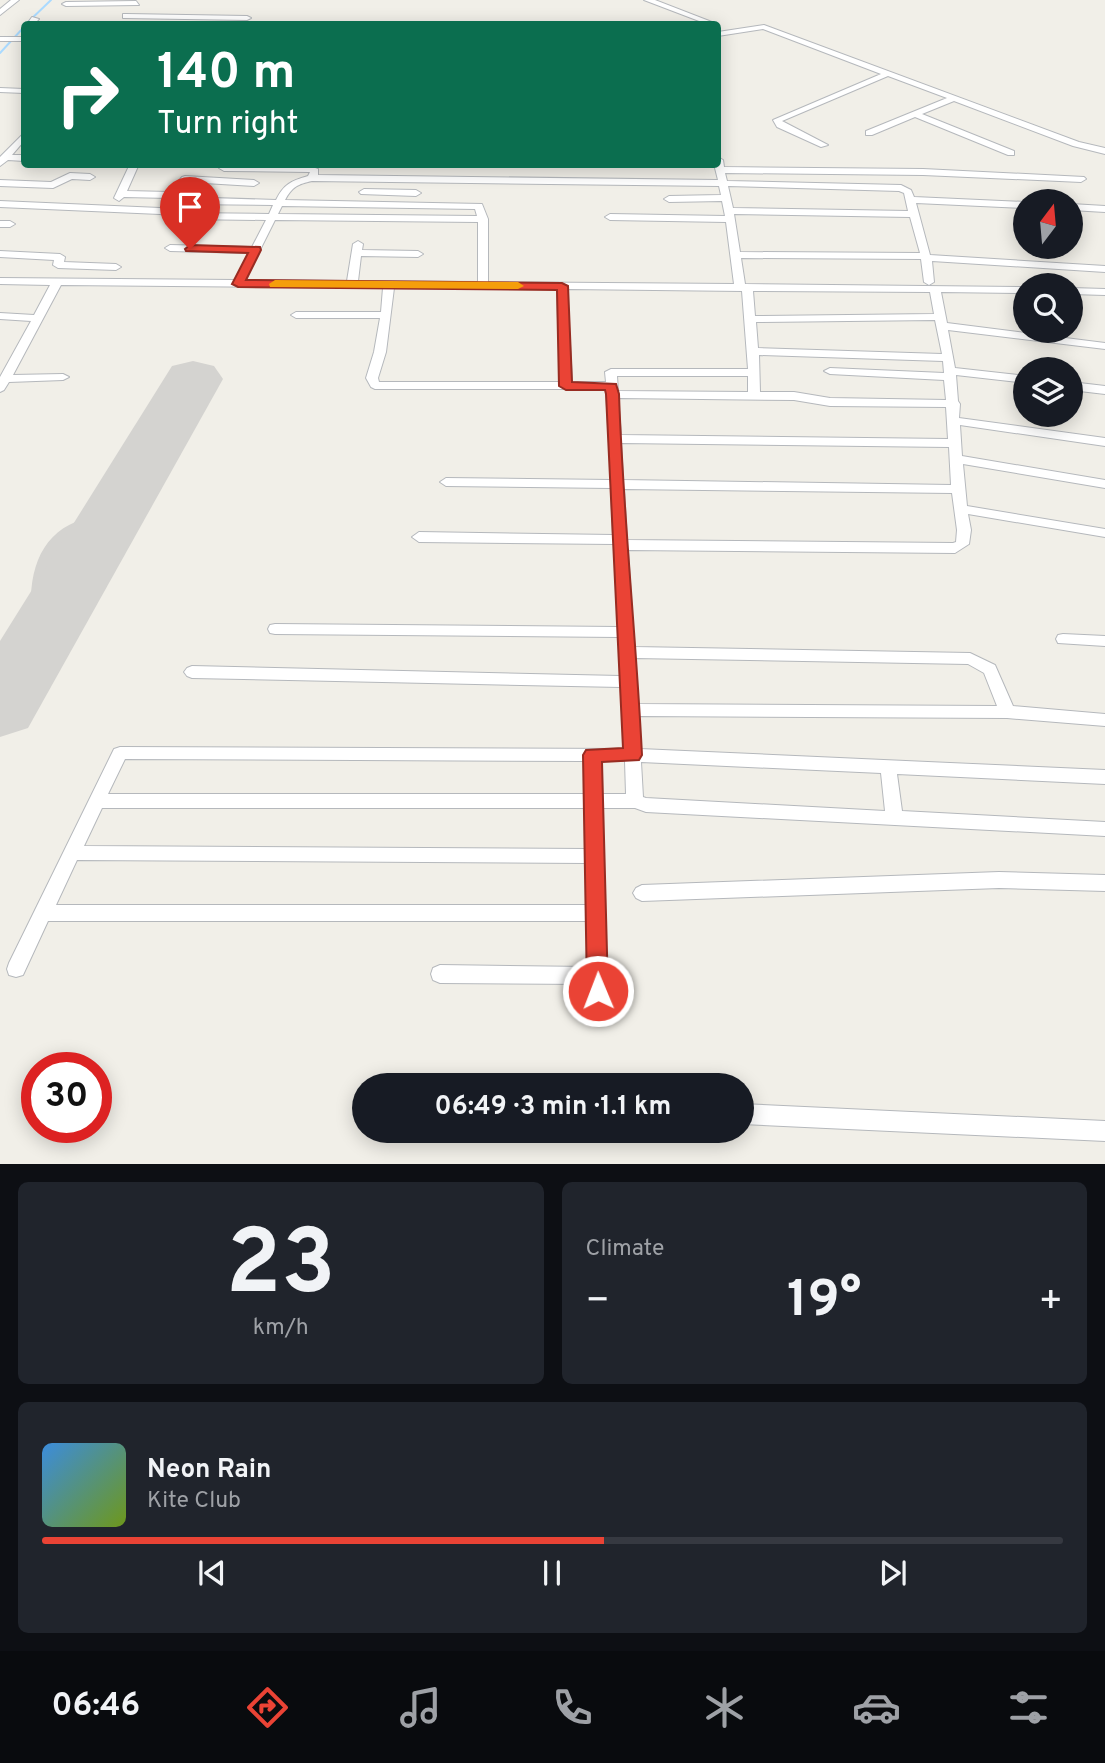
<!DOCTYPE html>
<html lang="en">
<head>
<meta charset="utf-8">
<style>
	:root { --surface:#171b24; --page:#20242c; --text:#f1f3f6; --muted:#9ea1a6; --line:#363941; --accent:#ea4335 }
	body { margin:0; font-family:Overpass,sans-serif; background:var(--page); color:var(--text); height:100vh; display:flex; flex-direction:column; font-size:26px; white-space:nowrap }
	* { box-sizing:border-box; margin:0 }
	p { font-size:23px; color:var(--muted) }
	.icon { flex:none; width:38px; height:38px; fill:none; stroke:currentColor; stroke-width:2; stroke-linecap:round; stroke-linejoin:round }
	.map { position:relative; height:1164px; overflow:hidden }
	.drawer { display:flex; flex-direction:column; gap:18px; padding:18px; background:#0d0f14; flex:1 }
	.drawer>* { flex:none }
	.guide { position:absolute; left:21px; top:21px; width:700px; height:147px; border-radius:7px; box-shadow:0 4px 18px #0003; background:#0b6e4f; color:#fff; overflow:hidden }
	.needle { width:46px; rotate:16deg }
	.tools { position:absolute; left:1013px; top:189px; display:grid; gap:14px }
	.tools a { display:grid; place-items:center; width:70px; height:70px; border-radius:50%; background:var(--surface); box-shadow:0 4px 18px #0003; font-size:35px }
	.speed { position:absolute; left:21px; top:1052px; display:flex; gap:14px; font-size:35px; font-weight:700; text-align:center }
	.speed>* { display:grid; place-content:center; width:91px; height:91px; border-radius:50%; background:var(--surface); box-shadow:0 4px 18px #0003; line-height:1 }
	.speed .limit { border:10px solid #d22; background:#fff; color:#111 }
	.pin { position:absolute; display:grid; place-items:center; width:60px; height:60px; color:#fff; margin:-72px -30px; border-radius:50% 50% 50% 0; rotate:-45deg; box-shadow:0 0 7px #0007 }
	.pin .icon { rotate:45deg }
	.me { position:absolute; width:77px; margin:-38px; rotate:359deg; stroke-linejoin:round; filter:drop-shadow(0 0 5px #0008) }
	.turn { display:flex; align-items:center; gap:24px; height:147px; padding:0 21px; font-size:32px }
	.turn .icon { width:91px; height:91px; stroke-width:2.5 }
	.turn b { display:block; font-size:49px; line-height:60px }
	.big { font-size:52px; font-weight:700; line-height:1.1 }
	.drawer .card { flex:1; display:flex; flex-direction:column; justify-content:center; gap:10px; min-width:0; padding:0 24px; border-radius:10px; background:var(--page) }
	.drawer .dial { align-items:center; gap:0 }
	.dial b { font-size:91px; line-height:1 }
	.song { display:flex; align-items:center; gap:21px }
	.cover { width:84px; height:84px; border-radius:10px; background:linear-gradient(135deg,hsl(210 70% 55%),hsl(80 70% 35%)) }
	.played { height:7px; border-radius:4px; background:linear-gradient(90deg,var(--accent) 55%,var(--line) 55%) }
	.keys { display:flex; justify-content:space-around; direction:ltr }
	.heat { display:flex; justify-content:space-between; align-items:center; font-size:38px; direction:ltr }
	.drawer .tiles { flex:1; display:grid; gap:18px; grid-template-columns:1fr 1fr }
	.card:last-child { grid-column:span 2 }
	.trip { position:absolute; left:352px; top:1073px; width:402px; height:70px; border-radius:35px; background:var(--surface); box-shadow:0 4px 18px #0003; font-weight:700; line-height:70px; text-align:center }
	.tab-bar { display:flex; height:112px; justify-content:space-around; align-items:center; background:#090b0e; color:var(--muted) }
	.tab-bar .icon { width:49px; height:49px }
	.tab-bar .selected { color:var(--accent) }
	.tab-bar b { font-size:32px; color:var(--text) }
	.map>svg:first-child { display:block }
</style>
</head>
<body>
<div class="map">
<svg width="1105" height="1165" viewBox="0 0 1105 1165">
	<rect width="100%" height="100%" fill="#f1efe8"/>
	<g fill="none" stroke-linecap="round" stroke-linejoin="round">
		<path stroke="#aadaff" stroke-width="2" d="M26 24 51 0
			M0 53 24 27"/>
		<path fill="#d4d3d0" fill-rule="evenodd" d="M92 517 111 521 117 531 113 537 104 540 90 535C39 562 73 608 56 637L46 641 36 637C30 627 31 616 31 605 30 561 47 526 92 517Z"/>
		<path fill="#d4d3d0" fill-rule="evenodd" d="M193 361 214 366 223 379 28 728 0 737V641L172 366Z"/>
		<g stroke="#b5b8bc" stroke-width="2">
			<path id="minor" d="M11 0H19L0 15V9Z
				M644 0H655L717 24H707Z
				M136 1 139 5 66 6 62 4 66 2Z
				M126 14 247 16 251 18 247 20 123 18V14Z
				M32 17 39 19 34 24H27Z
				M764 25 1079 142 1105 148V154L1073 146 954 101 922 114 1014 151V155H1008L915 117 872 135H866V131L947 98 888 76 782 121 828 145 821 147 777 127 773 120 881 74 763 29 718 36V32Z
				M0 37H24V41H0Z
				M0 88 24 89V93L0 92Z
				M24 133V141L12 155H24V161L8 160 0 166V157Z
				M718 157 723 160 724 167 923 169 1084 177 1086 179 1081 182 923 175 725 173 727 181 901 185 911 190 914 197 1026 202V208L916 203 930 255 1105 266V272L932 261 934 282 929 285 924 282 921 259 741 258 745 284 1026 287V293L941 292 947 323 1105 343V349L948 330 955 368 1026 376V383L956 375 958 401 960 404 959 418 1105 438V446L960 425 962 456 1105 480V488L963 464 967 506 1105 529V537L968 514 971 530 969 544 955 553 628 550 634 647 970 653 995 665 1013 706 1105 714V726L1007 718 638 716 640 749 1105 770V784L897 774 902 811 1105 822V836L646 812 635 808H602L607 1005 605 1011 598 1014 591 1011 589 1005 588 984 440 983 433 980 431 974 433 968 440 965 588 967 587 921H48L23 975 16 977 9 975 7 969 9 963 114 749 120 747 624 749 621 687 192 678 187 676 184 672 187 668 192 666 620 676 619 637 275 634 270 633 268 629 270 625 275 624 618 627 614 544 419 542 412 537 419 532 613 535 611 488 446 486 440 482 446 478 611 480 606 389H375L371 387 366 378 374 352 380 318H296L291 315 296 312H381L383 288 61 285 13 375 63 374 69 377 63 380 9 382 4 390 0 392V377L31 321 0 319V313L34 315 50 285 0 284V278L235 280 249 253 170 251 165 248 170 245 252 247 266 220 185 219 160 214 0 207V201L160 208 185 213 269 214 273 205 185 204 174 202 169 198 124 197 119 201 114 198 130 164H139L127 191 169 192 182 177 185 176 254 180 259 183 254 186 188 182 177 195 180 197 276 200C284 184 291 181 308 176L310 172 224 171 219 168 224 165 310 166 318 169V175L718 180 714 164H718ZM312 181 719 186 721 195 669 196 664 199 669 202 722 201 725 216 610 214 605 217 610 220 726 222 734 284 488 282V219L482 204 285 200C292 187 298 184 312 181ZM728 186 899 191 904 193 908 211 733 208ZM282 206 475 209 477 216 278 214ZM734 214 910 217 920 253 740 252ZM275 220 478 222V282L358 281 361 256 418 257 423 254 418 251 362 250 363 244 358 241 353 244 347 281 245 280ZM394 288 557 289 560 382H379L378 378 386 352ZM567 289 742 291 748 369H611L605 372 606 382H572ZM753 291 930 292 934 314 755 316ZM935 320 942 354 758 348 756 322ZM759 355 943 361 944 373 830 368 824 371 830 374 944 380 946 400 830 398 794 392H760ZM617 376H748V392L618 391ZM618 398 794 400 830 406 946 407 948 439 621 435ZM621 443 949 447 951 485 623 480ZM624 489 952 493 957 530 956 542 953 543 627 540ZM634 658 968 664 984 673 997 706 637 704ZM125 759 585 761 586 794H108ZM601 761H625L626 794H602ZM641 762 881 773 885 811 646 798 643 797ZM102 808H586V849L84 846ZM77 860 587 863V905H56Z
				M70 173 90 174 95 177 90 180 72 179 53 188 0 186V180L51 182Z
				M364 189 416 190 421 193 416 196 361 194 359 192Z
				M1071 204 1105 206V212L1071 210Z
				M0 221H10L15 224 10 227H0Z
				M0 251 60 254 65 257 64 262 116 264 121 267 116 270 58 268 53 265 54 260 0 257Z
				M1071 288 1105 289V295L1071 294Z
				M1071 382 1105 386V394L1071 390Z
				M1063 634 1105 636V646L1058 643 1056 639 1058 635Z
				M999 872 1105 875V891L999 888 642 901 636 898 633 893 636 888 642 885Z
				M742 1104 1105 1121V1141L742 1124Z"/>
		</g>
		<use href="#minor" fill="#fff" fill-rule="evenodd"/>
	</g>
	<path fill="#ea4335" stroke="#982c22" stroke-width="2" d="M190 245 260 247 261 250 246 280 562 283 568 286 572 382 616 384 619 394C623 514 636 634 642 755L639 760 602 762 608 991 605 998 598 1001 590 998 587 991 583 755 586 750 623 748 606 394 605 390H566L559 386 557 290 238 287 232 284 248 253 186 251 185 249Z"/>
	<path fill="#f59e0b" d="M275 280 518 282 524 286 518 289 270 287 269 284Z"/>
</svg>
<div class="tools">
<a><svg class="needle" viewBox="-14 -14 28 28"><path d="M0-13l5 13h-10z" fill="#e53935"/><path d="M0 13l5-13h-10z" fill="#9ea1a6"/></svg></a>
<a><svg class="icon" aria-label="search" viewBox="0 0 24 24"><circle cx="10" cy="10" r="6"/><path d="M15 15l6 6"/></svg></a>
<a><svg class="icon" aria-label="layers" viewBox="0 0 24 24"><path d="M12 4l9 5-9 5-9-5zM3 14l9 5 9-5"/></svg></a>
</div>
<div class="speed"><div class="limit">30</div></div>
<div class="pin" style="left:190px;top:249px;background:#d93025"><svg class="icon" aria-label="arrive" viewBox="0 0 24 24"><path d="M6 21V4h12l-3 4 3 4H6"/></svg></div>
<svg class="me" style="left:598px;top:991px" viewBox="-20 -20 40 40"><circle r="17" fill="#ea4335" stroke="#fff" stroke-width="3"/><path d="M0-11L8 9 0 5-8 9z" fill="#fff"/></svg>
<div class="trip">06:49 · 3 min · 1.1 km</div>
<div class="guide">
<div class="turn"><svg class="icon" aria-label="right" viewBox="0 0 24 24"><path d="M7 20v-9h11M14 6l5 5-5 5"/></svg><div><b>140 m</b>Turn right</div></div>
</div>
</div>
<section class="drawer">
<div class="tiles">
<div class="card dial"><b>23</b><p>km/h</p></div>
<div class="card"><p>Climate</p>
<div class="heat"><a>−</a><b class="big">19°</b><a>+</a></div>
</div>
<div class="card">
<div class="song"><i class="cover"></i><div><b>Neon Rain</b><p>Kite Club</p></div></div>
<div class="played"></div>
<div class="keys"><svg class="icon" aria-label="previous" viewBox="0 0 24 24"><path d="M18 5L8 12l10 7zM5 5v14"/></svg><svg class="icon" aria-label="pause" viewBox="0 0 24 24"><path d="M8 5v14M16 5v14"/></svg><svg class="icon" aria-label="next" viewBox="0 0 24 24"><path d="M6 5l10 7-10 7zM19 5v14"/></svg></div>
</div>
</div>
</section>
<nav class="tab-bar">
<b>06:46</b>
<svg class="icon selected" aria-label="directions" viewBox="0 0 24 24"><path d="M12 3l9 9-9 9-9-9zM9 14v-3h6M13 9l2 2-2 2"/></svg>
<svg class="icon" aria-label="music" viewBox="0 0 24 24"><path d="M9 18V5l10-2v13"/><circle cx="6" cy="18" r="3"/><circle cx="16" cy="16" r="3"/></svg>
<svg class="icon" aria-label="phone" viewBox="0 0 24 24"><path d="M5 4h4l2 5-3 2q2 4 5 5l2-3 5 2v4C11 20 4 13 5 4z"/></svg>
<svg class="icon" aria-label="climate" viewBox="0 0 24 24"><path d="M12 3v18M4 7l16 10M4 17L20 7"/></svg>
<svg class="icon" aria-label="car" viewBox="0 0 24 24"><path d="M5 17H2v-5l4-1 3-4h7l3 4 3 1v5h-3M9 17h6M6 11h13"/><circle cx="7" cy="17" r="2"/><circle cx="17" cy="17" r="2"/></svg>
<svg class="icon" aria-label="filters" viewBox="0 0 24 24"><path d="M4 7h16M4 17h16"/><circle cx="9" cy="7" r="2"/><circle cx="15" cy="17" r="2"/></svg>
</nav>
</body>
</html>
